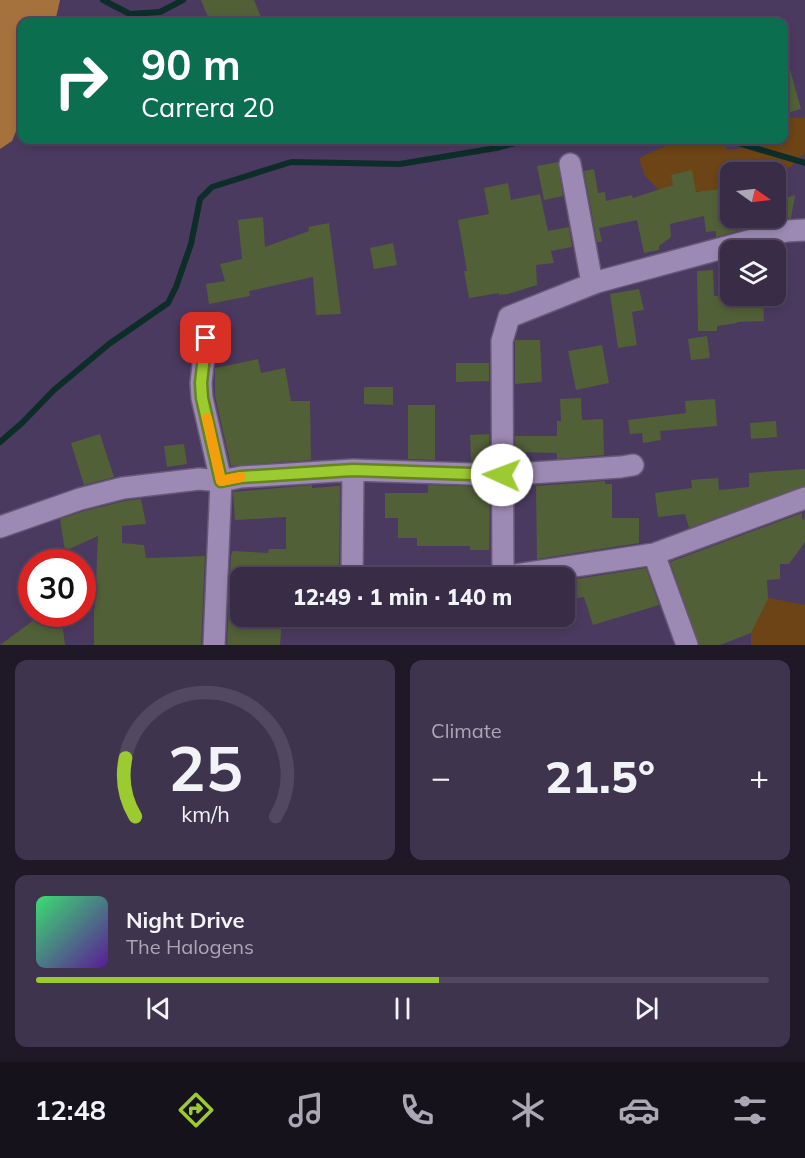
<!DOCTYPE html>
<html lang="en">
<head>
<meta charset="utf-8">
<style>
	:root { --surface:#382c47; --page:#3f344e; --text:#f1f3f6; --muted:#aba7b4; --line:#524860; --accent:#9cca31 }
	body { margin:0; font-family:Mulish,sans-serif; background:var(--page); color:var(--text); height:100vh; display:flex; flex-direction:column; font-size:22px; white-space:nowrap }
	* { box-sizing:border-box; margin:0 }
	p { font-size:20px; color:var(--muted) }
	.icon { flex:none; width:33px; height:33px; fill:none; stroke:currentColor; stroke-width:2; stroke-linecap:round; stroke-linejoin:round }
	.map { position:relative; height:645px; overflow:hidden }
	.panel { display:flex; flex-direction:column; gap:15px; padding:15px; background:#1f1827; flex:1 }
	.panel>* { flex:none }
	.top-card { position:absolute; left:18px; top:18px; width:770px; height:126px; border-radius:12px; box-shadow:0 3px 9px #0003,0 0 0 2px var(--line); background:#0b6e4f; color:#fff; overflow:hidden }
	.needle { width:39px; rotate:104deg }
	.fabs { position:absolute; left:720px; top:162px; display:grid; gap:12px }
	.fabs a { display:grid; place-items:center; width:66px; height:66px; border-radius:12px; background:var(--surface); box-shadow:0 3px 9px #0003,0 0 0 2px var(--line); font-size:30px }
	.speed { position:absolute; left:18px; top:549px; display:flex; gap:12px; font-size:30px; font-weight:700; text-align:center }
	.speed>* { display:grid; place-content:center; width:78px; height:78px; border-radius:50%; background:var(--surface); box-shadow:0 3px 9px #0003,0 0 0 2px var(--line); line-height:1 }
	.speed .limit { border:9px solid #d22; background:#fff; color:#111 }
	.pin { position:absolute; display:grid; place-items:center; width:51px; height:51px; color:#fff; margin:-26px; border-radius:12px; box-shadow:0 3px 9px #0006 }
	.me { position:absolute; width:66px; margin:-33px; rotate:272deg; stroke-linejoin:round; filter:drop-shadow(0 0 4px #0008) }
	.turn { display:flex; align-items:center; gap:21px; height:126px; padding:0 24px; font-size:27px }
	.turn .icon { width:78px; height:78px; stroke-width:2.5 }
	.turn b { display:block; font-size:42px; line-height:51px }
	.big { font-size:45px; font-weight:800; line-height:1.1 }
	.panel .card { flex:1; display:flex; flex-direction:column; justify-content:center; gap:9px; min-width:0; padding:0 21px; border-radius:12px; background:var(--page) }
	.panel .dial { align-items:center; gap:0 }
	.dial svg { height:156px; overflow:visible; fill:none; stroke:var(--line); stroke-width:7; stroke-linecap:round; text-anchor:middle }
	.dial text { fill:var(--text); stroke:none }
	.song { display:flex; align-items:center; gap:18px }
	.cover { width:72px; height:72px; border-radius:9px; background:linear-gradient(135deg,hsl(140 70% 55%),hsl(270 70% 35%)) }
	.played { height:6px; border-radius:3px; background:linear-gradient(90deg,var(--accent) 55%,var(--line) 55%) }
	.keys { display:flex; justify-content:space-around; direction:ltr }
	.heat { display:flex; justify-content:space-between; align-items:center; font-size:33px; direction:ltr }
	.panel .tiles { flex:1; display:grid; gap:15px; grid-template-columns:1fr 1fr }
	.card:last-child { grid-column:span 2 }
	.trip { position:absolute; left:230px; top:567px; width:345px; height:60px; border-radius:12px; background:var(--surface); box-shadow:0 3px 9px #0003,0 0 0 2px var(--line); font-weight:800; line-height:60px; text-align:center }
	.dock { display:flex; height:96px; justify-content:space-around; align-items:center; background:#16121c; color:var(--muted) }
	.dock .icon { width:42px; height:42px }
	.dock .current { color:var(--accent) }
	.dock b { font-size:27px; color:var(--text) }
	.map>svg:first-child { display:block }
</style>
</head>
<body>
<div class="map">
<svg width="805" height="645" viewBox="0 0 805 645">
	<rect width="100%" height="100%" fill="#4b3a5f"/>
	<path fill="#6c4415" d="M783 117 805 118V153L790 167 772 172H730V193L721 196 696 191 675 190 667 198 645 176 639 158 679 140H726V149C737 151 744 148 751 140H783Z
		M759 596 805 605V645H751V633Z"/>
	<path fill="#a5723d" d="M0 0H60L55 22H22V117L12 141 0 149Z"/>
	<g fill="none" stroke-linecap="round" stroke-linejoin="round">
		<path stroke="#0d2d29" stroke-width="6" d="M103 0 130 14 160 12 183 0
			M728 140 805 163
			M0 442 22 423 54 390 109 344 168 303 176 287 191 244 200 199 212 187 291 162 400 164 496 148 527 140"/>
	</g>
	<path fill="#516037" d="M201 0H254L263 22H210Z
		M783 62H788L801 109 783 114Z
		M558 162 563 196 544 200 537 166Z
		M594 169 598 193 605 192 606 201 632 195 633 198 673 185 671 175 692 170 696 192 730 188V218H774V221L716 237V231L706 232 704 216 670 224 671 237 659 246V250L644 253 637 220 599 228 602 242H597L584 171Z
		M508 183 511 200 540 194 548 231 569 227 572 247 551 251 554 263 536 265 537 285 508 294 499 295V293L469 298 464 271H467L458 220 489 214 484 188Z
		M795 195 791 218 776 221V201Z
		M263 217 265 247 309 231 308 227 329 223 341 314 316 315 313 277 249 291 250 296 209 304 206 284 225 281 220 264 242 259 238 220Z
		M393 243 397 265 374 269 370 248Z
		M713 270 714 296H763L764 321 737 322V323L717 326V331H698L697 271Z
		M639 289 644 310 632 312 637 345 618 348 610 294Z
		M707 336 710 358 691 360 688 339Z
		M515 340H540L542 382 515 384Z
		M602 345 609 383 576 390 568 351Z
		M258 359 261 373 285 368 291 401H310L311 460 231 466 215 396V368Z
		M456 363H489V381L456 382Z
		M364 387H393V405L364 404Z
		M581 398 582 420 603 419 604 455 557 459V453L515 452V436H557V421H561L560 399Z
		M715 399 717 426 660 431 661 440 643 443 642 433 630 434 628 420 686 413 685 401Z
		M408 405H435V460L408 459Z
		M776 421 777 437 751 439 750 423Z
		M100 434 114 477 84 485 71 443Z
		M489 434 490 462 471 461 470 435Z
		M184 444 187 464 167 467 164 446Z
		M805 469V486L689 528 685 514 658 517 655 493 692 488 691 480 718 478 719 490 749 487V473Z
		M605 481V484H612V518H639V543L537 559 536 486Z
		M312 485V488L340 486 339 578H240V616H264V621L282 622 280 645H227L231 555 233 551 268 553 269 549H286V517L235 520 233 492Z
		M428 485 490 487 489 550H470V546H417V538H398V518H385V493H428Z
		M141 499 146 524 122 526V543L144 545 146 558 205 556 201 645H94V609L95 608 98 536 65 551 60 519 84 511 125 501Z
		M802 513V519L805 520V542L789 564H780V579L767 580 768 599 751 633 720 645H699L670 562Z
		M646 568 659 605 593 625 584 597 564 600V581Z
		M30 614H61L65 645H0L34 620Z"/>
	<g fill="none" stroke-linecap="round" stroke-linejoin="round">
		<g stroke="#675877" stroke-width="24">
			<path id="minor" d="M570 164 592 283
				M206 338 201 383 202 398 221 481 214 645
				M0 527 80 499 123 488 199 479 221 481 241 477 353 470 502 475 621 467 633 465
				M654 554 687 645
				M503 576 502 341 509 317 597 282 786 231 805 230
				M352 578 353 470
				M496 578 654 554 805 498"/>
		</g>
		<use href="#minor" stroke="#9d8ab4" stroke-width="21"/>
	</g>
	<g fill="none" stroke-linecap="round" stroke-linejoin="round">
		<g stroke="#658320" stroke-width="15">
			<path id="route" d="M206 338 201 383 202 398 221 481 241 477 353 470 502 475"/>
		</g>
		<use href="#route" stroke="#9cca31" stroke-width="10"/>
		<path stroke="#f59e0b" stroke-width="10" d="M207 418 221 481 241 477"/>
	</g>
</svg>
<div class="fabs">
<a><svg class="needle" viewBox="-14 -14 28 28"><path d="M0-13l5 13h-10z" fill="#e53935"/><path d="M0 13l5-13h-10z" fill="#aba7b4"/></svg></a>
<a><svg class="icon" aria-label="layers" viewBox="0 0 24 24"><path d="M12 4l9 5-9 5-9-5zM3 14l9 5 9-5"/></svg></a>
</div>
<div class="speed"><div class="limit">30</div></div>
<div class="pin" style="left:206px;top:338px;background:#d93025"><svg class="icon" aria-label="arrive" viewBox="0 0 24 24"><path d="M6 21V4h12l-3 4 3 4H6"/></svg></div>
<svg class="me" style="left:502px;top:475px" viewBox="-20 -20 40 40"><circle r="19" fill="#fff"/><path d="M0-13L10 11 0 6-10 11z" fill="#9cca31"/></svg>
<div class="trip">12:49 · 1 min · 140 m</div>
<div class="top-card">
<div class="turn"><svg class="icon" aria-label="right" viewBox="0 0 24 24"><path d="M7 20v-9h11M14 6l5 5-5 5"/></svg><div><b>90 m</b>Carrera 20</div></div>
</div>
</div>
<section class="panel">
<div class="tiles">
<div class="card dial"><svg viewBox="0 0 100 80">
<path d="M14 69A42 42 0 1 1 86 69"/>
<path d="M14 69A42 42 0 0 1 9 39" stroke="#9cca31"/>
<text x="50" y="56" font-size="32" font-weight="700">25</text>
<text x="50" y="72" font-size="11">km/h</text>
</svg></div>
<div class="card"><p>Climate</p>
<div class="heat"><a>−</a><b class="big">21.5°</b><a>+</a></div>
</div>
<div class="card">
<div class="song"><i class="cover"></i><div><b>Night Drive</b><p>The Halogens</p></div></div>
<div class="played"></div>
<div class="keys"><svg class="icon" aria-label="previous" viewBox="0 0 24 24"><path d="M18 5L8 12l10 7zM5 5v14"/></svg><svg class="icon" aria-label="pause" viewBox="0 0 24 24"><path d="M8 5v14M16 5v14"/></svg><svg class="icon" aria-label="next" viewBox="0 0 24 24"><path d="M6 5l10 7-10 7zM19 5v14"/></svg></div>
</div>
</div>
</section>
<nav class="dock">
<b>12:48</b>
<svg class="icon current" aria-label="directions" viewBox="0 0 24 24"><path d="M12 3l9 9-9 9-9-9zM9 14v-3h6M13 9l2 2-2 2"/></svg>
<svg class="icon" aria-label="music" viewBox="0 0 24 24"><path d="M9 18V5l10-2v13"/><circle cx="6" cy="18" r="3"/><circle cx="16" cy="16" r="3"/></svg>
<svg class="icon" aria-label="phone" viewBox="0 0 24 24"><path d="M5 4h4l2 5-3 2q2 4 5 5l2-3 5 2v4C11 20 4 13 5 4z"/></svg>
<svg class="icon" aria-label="climate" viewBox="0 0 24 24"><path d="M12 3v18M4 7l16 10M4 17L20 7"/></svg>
<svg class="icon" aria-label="car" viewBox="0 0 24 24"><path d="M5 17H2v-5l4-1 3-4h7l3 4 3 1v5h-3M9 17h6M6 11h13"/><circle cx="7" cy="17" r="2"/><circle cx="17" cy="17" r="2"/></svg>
<svg class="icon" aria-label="filters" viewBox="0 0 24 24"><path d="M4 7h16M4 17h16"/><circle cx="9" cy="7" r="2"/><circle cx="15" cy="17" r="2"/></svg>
</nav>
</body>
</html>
